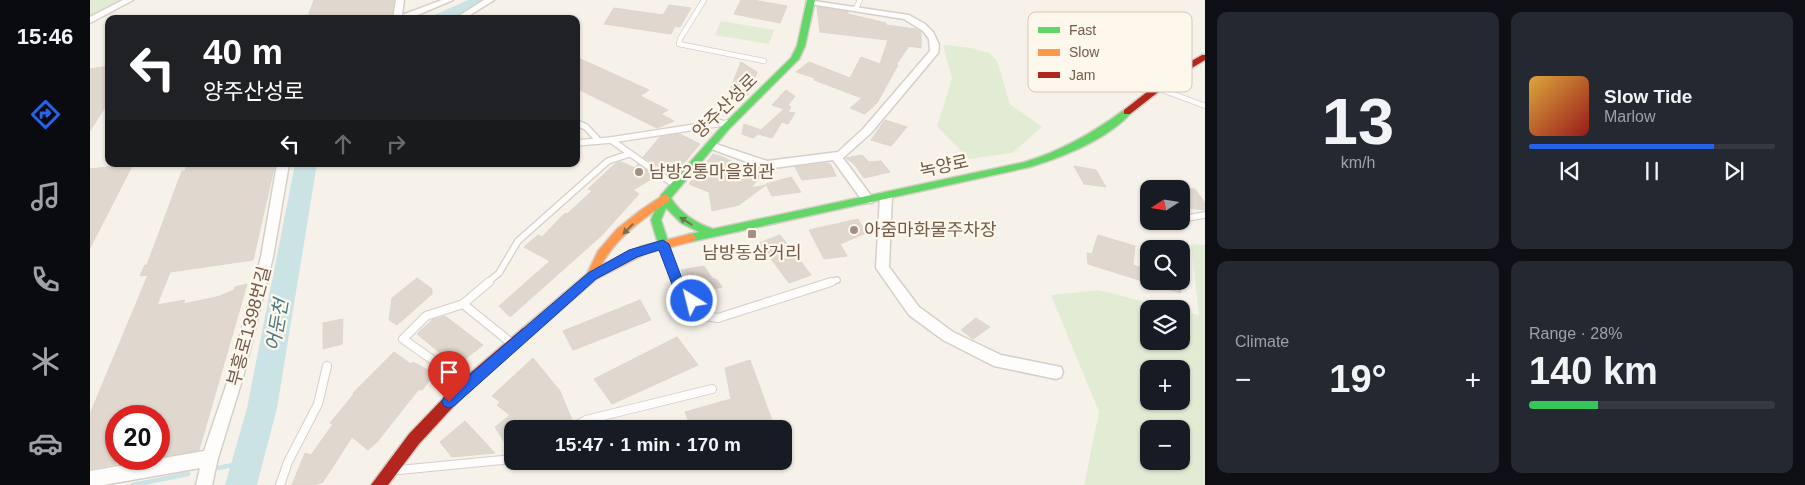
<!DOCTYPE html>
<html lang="en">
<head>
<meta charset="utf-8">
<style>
	:root { --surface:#171b24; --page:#242831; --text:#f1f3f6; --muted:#9ea1a6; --line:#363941; --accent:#2563eb }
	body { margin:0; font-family:Arial,"Noto Sans KR",sans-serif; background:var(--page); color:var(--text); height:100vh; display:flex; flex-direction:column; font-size:19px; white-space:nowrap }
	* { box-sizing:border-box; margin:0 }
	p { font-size:16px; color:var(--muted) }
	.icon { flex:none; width:28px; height:28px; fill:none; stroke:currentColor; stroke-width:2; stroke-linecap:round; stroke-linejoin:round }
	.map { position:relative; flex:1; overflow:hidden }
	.sheet { display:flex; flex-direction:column; gap:12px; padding:12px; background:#0d0f14; width:600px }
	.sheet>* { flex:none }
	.hud { position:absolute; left:15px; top:15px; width:475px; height:152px; border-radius:10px; box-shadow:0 1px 4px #0004; background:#202124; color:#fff; overflow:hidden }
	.needle { width:32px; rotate:258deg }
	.fabs { position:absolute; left:1050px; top:180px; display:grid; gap:10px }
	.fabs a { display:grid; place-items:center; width:50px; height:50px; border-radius:10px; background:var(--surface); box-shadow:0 1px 4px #0004; font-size:25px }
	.speed { position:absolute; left:15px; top:405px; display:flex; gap:10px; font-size:25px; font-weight:700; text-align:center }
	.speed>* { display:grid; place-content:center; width:65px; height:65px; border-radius:50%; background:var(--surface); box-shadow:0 1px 4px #0004; line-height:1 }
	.speed .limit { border:8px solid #d22; background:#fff; color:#111 }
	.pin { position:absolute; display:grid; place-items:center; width:42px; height:42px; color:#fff; margin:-51px -21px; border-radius:50% 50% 50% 0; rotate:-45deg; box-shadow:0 0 5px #0007 }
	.pin .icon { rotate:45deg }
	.me { position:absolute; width:55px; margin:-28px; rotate:324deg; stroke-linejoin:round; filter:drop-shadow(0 0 4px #0008) }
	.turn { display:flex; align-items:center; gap:18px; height:105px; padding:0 15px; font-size:22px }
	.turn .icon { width:65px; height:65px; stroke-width:2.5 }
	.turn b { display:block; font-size:35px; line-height:42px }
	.lanes { display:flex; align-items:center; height:48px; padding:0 15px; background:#0003; justify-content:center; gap:25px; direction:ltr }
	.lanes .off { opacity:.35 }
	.big { font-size:38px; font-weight:600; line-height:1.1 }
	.sheet .widget { flex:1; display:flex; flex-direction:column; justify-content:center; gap:8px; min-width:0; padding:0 18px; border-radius:10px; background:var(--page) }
	.sheet .dial { align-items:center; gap:0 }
	.dial b { font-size:65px; line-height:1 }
	.song { display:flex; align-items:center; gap:15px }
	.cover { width:60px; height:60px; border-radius:8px; background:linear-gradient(135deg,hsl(40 70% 55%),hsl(0 70% 35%)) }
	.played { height:5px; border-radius:2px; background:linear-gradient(90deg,var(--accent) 75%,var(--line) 75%) }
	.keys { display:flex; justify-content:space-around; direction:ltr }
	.heat { display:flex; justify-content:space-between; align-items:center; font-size:28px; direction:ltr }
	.charge { height:8px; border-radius:4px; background:linear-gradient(90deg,#34c759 28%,var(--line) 0) }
	.sheet .tiles { flex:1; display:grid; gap:12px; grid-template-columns:repeat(2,1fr) }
	.trip { position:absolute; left:414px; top:420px; width:288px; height:50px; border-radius:10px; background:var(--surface); box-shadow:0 1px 4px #0004; font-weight:600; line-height:50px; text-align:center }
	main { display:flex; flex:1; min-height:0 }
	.menu { display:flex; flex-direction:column; width:90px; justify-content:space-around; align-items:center; background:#090b0e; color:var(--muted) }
	.menu .icon { width:35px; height:35px }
	.menu .active { color:var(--accent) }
	.menu b { font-size:22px; color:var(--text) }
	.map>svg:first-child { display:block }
</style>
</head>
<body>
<main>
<nav class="menu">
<b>15:46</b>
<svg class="icon active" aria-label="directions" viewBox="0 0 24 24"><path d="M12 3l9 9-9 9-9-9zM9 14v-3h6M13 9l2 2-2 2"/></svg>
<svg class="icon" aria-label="music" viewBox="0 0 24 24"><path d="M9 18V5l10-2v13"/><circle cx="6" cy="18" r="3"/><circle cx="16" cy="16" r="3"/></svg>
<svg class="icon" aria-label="phone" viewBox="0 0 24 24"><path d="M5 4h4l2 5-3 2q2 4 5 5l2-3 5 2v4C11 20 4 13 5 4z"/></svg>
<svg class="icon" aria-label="climate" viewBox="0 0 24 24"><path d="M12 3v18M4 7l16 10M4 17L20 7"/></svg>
<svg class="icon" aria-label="car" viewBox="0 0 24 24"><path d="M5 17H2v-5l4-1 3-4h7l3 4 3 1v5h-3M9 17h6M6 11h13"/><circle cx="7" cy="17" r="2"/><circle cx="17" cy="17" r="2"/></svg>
</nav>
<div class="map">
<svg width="1115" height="485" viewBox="0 0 1115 485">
	<rect width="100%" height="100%" fill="#f6f2ea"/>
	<path fill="#e2ecd5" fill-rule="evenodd" d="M0 0H31L0 17Z
		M631 21 684 30 679 44 625 35Z
		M853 45 882 48 899 53 907 61 920 104 952 127 922 153 879 159 847 126 862 79Z
		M1101 244 1115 245V485H994L1009 412 961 295 1009 290 1082 309H1059V341H1091V311L1109 315ZM1059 369H1091V401H1059ZM1059 429H1091V461H1059Z"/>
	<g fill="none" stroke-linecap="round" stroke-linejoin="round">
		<path stroke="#cce3e6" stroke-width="4.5" d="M128 468 157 462
			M43 485 98 474"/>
		<path fill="#cce3e6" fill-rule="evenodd" d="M378 0H399L396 3 362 19H340L342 16Z
			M205 164H227L187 408 167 485H135L157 408Z"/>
	</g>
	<path fill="#e0d8cf" stroke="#dfd5cc" d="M224 0H304L302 16 294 17V19H217Z
		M651 0H663L697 6 690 23 644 14Z
		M579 5 601 8 590 27 585 26 581 34 514 24 524 8 573 15Z
		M727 7 758 12V14L796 23V25L826 29 831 32V48L819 46 806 65H808L787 103 775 114 760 108 772 98 724 80 725 78 706 72 719 62 760 78 771 57 790 64 798 40 730 32Z
		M486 57 559 90 550 96 578 110 571 114 584 121 567 128 486 88Z
		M651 62 667 72 658 95 639 92Z
		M19 66V101L0 131V69Z
		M696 90 705 96 698 105 701 107 698 112 705 113 698 124 692 122 682 138 668 134 663 138 652 134 654 124 671 130 694 109 682 105Z
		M795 120 817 127 801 146 781 140Z
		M590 134 610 144 583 176 553 157 570 137Z
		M623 154 633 157 654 168 657 165 674 172 661 188 676 185 649 205 622 211 619 192 599 184Z
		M772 155 779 162 791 161 800 172 774 178 764 164 756 158Z
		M531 162 545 168 548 164 565 177 543 190 549 194 511 236 420 317 409 306 460 261 434 247 448 235 452 237 475 213 477 214 502 191 498 189 526 163Z
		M738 163 741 165 746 176 712 180 705 167Z
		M43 164 0 248V169Z
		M106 164H185L163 260 80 272 67 305 95 300 93 304 108 301 130 296 144 290 145 287 157 284 109 450 69 457V416H26V464L0 469V414L58 275 50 276 55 265H57L92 171H95L97 165Z
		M984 166 1006 170 1016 187 994 184Z
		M701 177 711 192 682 196 676 184Z
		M1091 188 1105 189 1115 203V210L1097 208 1091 201Z
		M768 219 776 233 750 244 757 256 734 259 719 230Z
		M690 235 706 255 721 275 699 283 669 243Z
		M1008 235 1045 246 1043 265 1059 270V283L998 264 997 253 1002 254Z
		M614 266 622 278 627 280 632 287 602 294 596 287 591 270Z
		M327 278 342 289V294L307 325 299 320 302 298Z
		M1060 281H1088L1091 293 1059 283Z
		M550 300 561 320 483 350 473 331Z
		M355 316 393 345 366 366 327 334 342 320Z
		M886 318 900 327 883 339 871 330Z
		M253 319 252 344 233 349V323Z
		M587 337 608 365 522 404 504 379Z
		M304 352 321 364 323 362 345 374 332 390 329 389 287 442 278 450 262 437 233 482 224 485H202L215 453 221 455 243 424 240 423 264 394 263 393Z
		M443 358 470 391 482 420 464 429H422V439L416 445 405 427 420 415 407 405 410 402 402 396Z
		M660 360 684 426 669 429H602L595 412 641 399 635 368Z
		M375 421 405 453 362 457 350 442Z"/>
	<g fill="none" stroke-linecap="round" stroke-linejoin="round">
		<g stroke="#d5cfc8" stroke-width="6">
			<path id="lane-far2" d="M614 0 590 39 589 44 674 61
				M766 8 770 0
				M1067 88 1115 106
				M486 123 490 125
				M623 125 640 122"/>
		</g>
		<g stroke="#d5cfc8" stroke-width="8">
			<path id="lane-far1" d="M487 123 496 127 509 141
				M521 140 585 185
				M486 143 521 140 631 123
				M1091 219 1115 215
				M573 244 588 283
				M397 283 409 273 428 241 518 161 539 154
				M738 283 747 280"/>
		</g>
		<g stroke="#d5cfc8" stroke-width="10">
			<path id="lane" d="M587 282 589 287 614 316 628 318 741 282
				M373 304 420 342
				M374 382 313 339 336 316 373 304 399 282
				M480 429 496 420 622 389
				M309 470 422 459
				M190 485 198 462 228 404 237 366"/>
		</g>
		<g stroke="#d5cfc8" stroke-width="3">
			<path id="street" d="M33 0H43L0 23V17Z
				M306 0H314L312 15 352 0H363L318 19H303Z
				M394 0H404L374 19H364Z
				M717 0 819 15 835 24 843 32 849 45 848 53 781 133 753 158 782 197 784 200 782 203H774L743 160 676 169 616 147 615 145 620 142 677 161 748 152 773 129 840 51 839 39 833 31 814 19 720 4 716 2Z
				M187 164H199L183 257 153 377 128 458 122 485H106L110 468 13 485H0V471L114 451 139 377 171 257Z
				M796 192 802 196 799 267 829 307 863 332 911 355 971 367 973 372 971 377 966 379 904 366 853 340 819 315 786 268 790 196Z"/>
		</g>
		<g stroke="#d5cec6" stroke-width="3">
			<path id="fast" d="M717 0H725L715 46 709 59 639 129 581 198C591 214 606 223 623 229L935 162C971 151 1003 133 1034 110L1037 109 1042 112C1018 139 973 157 940 167L600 242 596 241 594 238 596 235 609 232 591 223 576 208 571 220 579 244 577 247H569L561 220 571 195 633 125 701 58 707 46Z"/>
		</g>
		<g stroke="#d5cec6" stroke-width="3">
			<path id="slow" d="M575 194 580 198 579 201C554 218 525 238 511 266L550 247 600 234 604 235 606 238 604 241 557 253 506 279 441 336 437 337 433 336 431 332 433 328 497 274 508 251 527 229 551 210Z"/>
		</g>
		<g stroke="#d5cec6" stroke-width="3">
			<path id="jam" d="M1112 55H1115V60L1090 75 1040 114H1034V110L1084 71Z
				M437 327 441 328 443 332 441 336 375 394 329 444 298 485H281L319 434 365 386 433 328Z"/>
		</g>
		<use href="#lane-far2" stroke="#fefdfc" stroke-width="4.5"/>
		<use href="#lane-far1" stroke="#fefdfc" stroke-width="5.5"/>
		<use href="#lane" stroke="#fefdfc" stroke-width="8"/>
		<use href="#street" fill="#fefdfc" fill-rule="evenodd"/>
		<use href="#fast" fill="#63d668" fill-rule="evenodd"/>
		<use href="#slow" fill="#ff974d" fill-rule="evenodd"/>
		<use href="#jam" fill="#b3261e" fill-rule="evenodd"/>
	</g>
	<defs><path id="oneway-solid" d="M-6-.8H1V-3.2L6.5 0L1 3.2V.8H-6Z" transform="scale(1.25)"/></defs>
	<g fill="#707451">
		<use href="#oneway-solid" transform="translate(596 221) rotate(-148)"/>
		<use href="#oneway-solid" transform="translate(538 229) rotate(134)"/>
	</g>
	<path fill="#2563eb" stroke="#184099" d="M573 240 579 244 594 284 608 301 606 305H597L583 287 569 250 547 257 506 279 364 406 359 408 354 406 352 402 354 397 498 273 539 250Z"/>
	<g fill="#a19083" stroke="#fef7eb" stroke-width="2">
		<circle cx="549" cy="172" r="5"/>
		<circle cx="764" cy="230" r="5"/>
		<rect x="657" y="229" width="10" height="10" rx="2.5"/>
	</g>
	<g text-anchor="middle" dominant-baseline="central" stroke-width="4.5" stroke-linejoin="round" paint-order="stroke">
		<g font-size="18" fill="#735b4b" stroke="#fef7eb">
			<text transform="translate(635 106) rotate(-45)">양주산성로</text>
			<text transform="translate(854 166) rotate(-12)">녹양로</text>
			<text transform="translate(159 326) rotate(-75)">부흥로1398번길</text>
		</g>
		<g font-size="18" fill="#735b4b" stroke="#fef7eb" text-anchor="start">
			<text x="559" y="172">남방2통마을회관</text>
			<text x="774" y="230">아줌마화물주차장</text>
			<text x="662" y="253" text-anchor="middle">남방동삼거리</text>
		</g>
		<g font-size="19" font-style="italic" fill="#467885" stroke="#fef7eb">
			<text transform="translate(187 325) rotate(-80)">어둔천</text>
		</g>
	</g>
	<rect x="938" y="12" width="164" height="80" rx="8" fill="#fef7eb" stroke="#d4c8bb" stroke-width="1"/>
	<rect x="948" y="27" width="22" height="6" fill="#63d668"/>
	<rect x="948" y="49" width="22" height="7" fill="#ff974d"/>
	<rect x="948" y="72" width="22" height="6" fill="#b3261e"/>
	<g font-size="14" fill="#735b4b">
		<text x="979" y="35">Fast</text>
		<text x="979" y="57">Slow</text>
		<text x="979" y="80">Jam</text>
	</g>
</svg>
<div class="fabs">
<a><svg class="needle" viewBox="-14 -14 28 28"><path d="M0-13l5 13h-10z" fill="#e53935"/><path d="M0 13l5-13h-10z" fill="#9ea1a6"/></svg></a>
<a><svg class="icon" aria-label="search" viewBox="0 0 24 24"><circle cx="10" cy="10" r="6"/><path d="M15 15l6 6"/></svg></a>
<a><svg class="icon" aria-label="layers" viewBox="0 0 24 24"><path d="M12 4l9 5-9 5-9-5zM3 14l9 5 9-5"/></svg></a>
<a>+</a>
<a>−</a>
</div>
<div class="speed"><div class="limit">20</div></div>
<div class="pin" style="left:359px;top:402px;background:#d93025"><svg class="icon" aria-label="arrive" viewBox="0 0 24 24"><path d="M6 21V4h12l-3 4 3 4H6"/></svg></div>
<svg class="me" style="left:602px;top:301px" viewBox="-20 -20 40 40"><circle r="17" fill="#2563eb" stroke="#fff" stroke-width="3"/><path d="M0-11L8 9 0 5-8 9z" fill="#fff"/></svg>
<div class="trip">15:47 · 1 min · 170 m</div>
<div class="hud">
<div class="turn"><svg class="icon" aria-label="left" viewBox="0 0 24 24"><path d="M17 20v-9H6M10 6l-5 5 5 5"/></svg><div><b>40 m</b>양주산성로</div></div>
<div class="lanes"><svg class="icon" aria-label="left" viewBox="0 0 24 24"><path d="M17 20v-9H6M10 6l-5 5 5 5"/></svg><svg class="icon off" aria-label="ahead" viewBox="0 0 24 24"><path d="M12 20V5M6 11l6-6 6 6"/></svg><svg class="icon off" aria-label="right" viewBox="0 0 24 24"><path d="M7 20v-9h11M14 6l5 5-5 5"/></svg></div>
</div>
</div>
<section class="sheet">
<div class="tiles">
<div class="widget dial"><b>13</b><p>km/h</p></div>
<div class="widget">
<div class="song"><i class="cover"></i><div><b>Slow Tide</b><p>Marlow</p></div></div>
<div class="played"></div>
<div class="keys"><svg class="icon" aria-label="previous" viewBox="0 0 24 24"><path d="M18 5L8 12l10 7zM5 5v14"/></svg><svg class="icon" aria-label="pause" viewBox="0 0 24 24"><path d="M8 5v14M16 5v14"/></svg><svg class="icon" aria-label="next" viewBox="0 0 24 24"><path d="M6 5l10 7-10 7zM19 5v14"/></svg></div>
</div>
<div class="widget"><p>Climate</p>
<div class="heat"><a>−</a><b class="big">19°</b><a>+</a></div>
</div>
<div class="widget"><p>Range · 28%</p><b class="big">140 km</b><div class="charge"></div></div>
</div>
</section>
</main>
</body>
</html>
